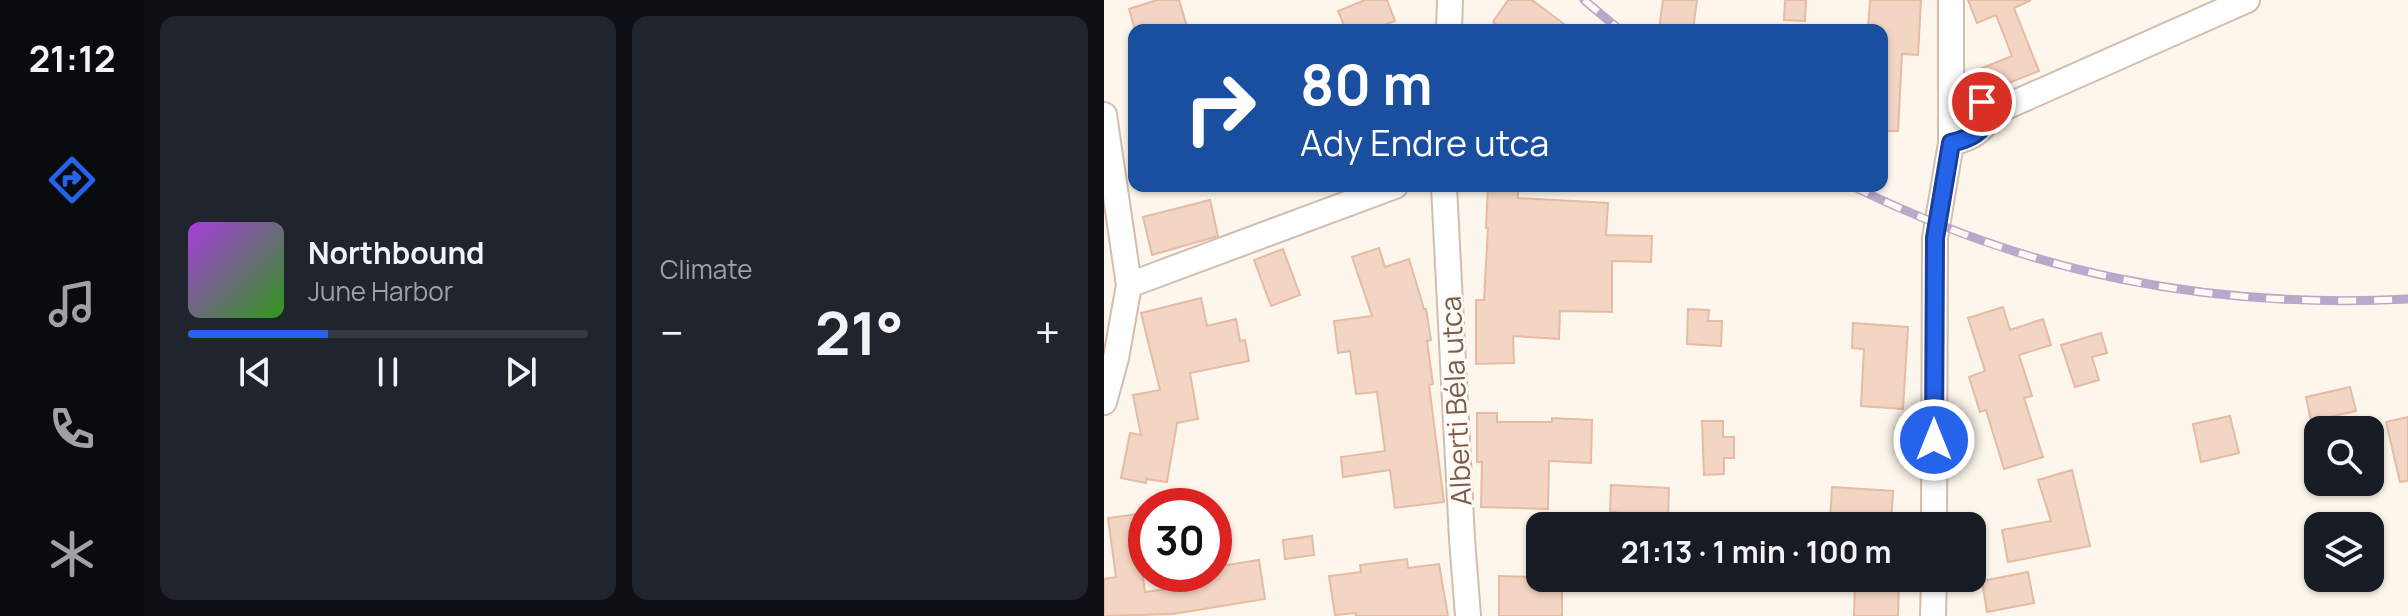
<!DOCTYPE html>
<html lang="en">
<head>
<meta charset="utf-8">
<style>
	:root { --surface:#171b24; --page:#20242c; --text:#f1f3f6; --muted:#9ea1a6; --line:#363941; --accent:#2563eb }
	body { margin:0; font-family:Manrope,sans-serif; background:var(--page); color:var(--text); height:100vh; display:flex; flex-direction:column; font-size:30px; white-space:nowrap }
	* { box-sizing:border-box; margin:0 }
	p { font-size:26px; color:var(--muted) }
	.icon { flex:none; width:44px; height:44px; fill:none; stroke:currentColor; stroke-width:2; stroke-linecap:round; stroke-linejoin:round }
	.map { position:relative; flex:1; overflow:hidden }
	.panel { display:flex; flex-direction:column; gap:16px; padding:16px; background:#0d0f14; width:960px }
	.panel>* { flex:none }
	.banner { position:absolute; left:24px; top:24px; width:760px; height:168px; border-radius:16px; box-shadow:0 2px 6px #0004; background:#1a4fa0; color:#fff; overflow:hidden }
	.tools { position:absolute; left:1200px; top:416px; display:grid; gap:16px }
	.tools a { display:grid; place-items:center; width:80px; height:80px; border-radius:16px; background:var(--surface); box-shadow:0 2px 6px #0004; font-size:40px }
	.speed { position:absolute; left:24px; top:488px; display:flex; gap:16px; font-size:40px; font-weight:700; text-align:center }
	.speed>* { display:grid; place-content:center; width:104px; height:104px; border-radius:50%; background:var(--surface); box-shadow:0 2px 6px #0004; line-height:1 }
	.speed .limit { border:12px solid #d22; background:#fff; color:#111 }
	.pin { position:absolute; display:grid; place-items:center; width:68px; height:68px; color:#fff; margin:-34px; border:4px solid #fff; border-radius:50%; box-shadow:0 2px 8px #0007 }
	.me { position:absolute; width:88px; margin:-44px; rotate:0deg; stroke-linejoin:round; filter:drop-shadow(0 0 6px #0008) }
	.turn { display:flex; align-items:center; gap:28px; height:168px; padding:0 40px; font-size:36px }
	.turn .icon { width:104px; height:104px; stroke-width:2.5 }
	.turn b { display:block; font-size:56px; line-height:68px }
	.big { font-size:60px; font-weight:700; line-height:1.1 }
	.panel .card { flex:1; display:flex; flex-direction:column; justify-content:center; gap:12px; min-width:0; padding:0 28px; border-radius:16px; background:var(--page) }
	.song { display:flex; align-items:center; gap:24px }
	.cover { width:96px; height:96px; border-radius:12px; background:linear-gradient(135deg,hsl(280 70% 55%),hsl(110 70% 35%)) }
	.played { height:8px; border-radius:4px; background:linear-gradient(90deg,var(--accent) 35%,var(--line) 35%) }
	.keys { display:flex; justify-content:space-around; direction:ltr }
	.heat { display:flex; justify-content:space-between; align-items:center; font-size:44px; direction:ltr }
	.panel .tiles { flex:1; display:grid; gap:16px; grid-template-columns:repeat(2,1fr) }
	.trip { position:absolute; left:422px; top:512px; width:460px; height:80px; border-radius:16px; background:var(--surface); box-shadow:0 2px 6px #0004; font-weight:700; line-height:80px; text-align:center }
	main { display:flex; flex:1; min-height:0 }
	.tabs { display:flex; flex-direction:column; width:144px; justify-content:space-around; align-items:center; background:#090b0e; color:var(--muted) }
	.tabs .icon { width:56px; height:56px }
	.tabs .selected { color:var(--accent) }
	.tabs b { font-size:36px; color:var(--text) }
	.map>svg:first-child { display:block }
</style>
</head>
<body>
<main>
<nav class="tabs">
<b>21:12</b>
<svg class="icon selected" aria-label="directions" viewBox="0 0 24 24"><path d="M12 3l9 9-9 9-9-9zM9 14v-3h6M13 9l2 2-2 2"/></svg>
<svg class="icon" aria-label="music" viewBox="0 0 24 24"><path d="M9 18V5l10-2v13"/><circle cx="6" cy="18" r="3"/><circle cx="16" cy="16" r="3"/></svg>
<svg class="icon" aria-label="phone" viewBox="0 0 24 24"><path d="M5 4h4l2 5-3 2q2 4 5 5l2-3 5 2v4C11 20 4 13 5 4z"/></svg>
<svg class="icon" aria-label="climate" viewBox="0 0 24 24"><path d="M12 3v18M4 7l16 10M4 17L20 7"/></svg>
</nav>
<section class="panel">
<div class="tiles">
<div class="card">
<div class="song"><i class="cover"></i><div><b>Northbound</b><p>June Harbor</p></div></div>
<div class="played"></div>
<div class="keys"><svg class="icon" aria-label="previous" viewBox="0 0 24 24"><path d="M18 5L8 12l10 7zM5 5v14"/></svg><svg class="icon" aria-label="pause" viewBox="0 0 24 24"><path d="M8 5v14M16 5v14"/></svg><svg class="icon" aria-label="next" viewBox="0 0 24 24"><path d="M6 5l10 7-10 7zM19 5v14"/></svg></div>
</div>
<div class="card"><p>Climate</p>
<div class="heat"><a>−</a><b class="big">21°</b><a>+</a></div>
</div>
</div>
</section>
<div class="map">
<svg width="1304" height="616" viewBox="0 0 1304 616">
	<rect width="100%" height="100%" fill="#fdf6ec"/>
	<path fill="#f3d5c3" stroke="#e6bba3" stroke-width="2" d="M53 0H75L84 30H31L25 9Z
		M261 0H283L291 21 267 30H242L234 11Z
		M404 0H428L468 30H400L389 22Z
		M559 0H593L589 30H555Z
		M681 0H702L701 21 680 20Z
		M766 0H817L814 55 798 54 794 131H778V30H764Z
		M864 0H927L910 8 935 71 887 90 878 68 908 56 892 15 873 23Z
		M384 186 414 188V198L504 203 502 235 548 236 547 262 508 261V312L456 311 455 339 409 336 410 363 372 364V300H380L384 228H382Z
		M106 200 114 236 48 255 39 217Z
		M275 248 281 267 305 259 320 309H322L327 340 323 341 329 384 325 385 340 502 291 508 286 470 239 477 237 457 281 451 273 392 252 394 246 351 234 353 230 321 268 316 248 257Z
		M179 249 196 295 167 306 150 260Z
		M97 298 103 326 132 319 136 341 141 340 145 361 86 373 94 419 73 423 63 482 42 479V483L17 478 26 433 37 435 29 395 56 390 37 313Z
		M899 307 906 330 939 319 947 345 915 355 928 396 920 398 939 457 900 469 882 410 876 412 865 377 881 371 864 318Z
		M584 309 605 310 604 321H618L617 346 583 344Z
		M749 323 804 327 799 409 757 406 760 349 748 348Z
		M997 333 1003 353 988 357 995 380 971 387 957 345Z
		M1246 387 1252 411 1207 421 1202 397Z
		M373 413H393V422H448V418L488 420 487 463 445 461 444 509 377 507 378 462H373Z
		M1126 416 1135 453 1097 462 1089 424Z
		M1304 417V481L1296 482 1282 422Z
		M598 421H619V437H630V458H620V474L600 475Z
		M968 470 986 546 904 562 898 530 947 521 934 480Z
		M507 485 565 488 564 516 506 512Z
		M728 487 789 491 787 525 726 522Z
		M42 513V547L35 548 41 592 104 583 102 574H110V567L155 560 161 599 69 614 0 616V579L12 577 4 518Z
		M208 536 210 555 181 559 179 540Z
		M303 559 304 568 335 564 344 616H252V613L231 615 225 576 257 572 256 565Z
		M924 572 930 603 883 612 878 581Z
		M395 576 458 578V616H395Z
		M751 578H795L794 616H750Z"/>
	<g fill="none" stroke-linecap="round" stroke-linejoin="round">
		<g stroke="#d1beb0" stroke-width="28">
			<path id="minor" d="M345 30 346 0
				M849 94 878 102 888 113 1143 0
				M0 115 25 285 12 358 0 402
				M847 143C868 138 878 132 888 113
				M340 186 358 539 364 616
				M25 285 291 186
				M830 526 831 238 847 143V0
				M829 616 830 578"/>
		</g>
		<use href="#minor" stroke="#fff" stroke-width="24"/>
		<g stroke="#b9a8c9" stroke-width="9">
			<path id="rail" d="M480 0 516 30
				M748 186C928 274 1103 309 1304 299"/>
		</g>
		<use href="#rail" stroke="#fffaf3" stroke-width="6" stroke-dasharray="18" stroke-linecap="butt"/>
	</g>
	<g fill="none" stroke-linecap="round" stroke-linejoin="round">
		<g stroke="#184099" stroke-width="20">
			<path id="route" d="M830 440 831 238 847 143C868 138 878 132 888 113L878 102"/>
		</g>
		<use href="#route" stroke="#2563eb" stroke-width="14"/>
	</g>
	<g text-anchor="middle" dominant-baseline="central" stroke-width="6" stroke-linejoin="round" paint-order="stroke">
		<g font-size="28" fill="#7a5c4d" stroke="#fffaf3">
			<text transform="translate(351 401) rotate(-93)">Alberti Béla utca</text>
		</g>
	</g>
</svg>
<div class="tools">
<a><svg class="icon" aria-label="search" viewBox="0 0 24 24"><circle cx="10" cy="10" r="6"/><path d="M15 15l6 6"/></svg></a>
<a><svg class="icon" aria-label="layers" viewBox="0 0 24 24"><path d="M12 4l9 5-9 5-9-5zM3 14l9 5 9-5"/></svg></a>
</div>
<div class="speed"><div class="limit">30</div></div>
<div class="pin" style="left:878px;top:102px;background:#d93025"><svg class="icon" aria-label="arrive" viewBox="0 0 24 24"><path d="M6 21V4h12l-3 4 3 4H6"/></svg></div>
<svg class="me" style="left:830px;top:440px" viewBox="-20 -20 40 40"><circle r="17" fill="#2563eb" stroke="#fff" stroke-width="3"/><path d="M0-11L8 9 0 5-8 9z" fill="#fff"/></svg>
<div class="trip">21:13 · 1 min · 100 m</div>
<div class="banner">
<div class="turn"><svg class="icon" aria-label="right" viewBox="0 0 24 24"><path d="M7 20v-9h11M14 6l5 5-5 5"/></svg><div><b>80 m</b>Ady Endre utca</div></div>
</div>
</div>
</main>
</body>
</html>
